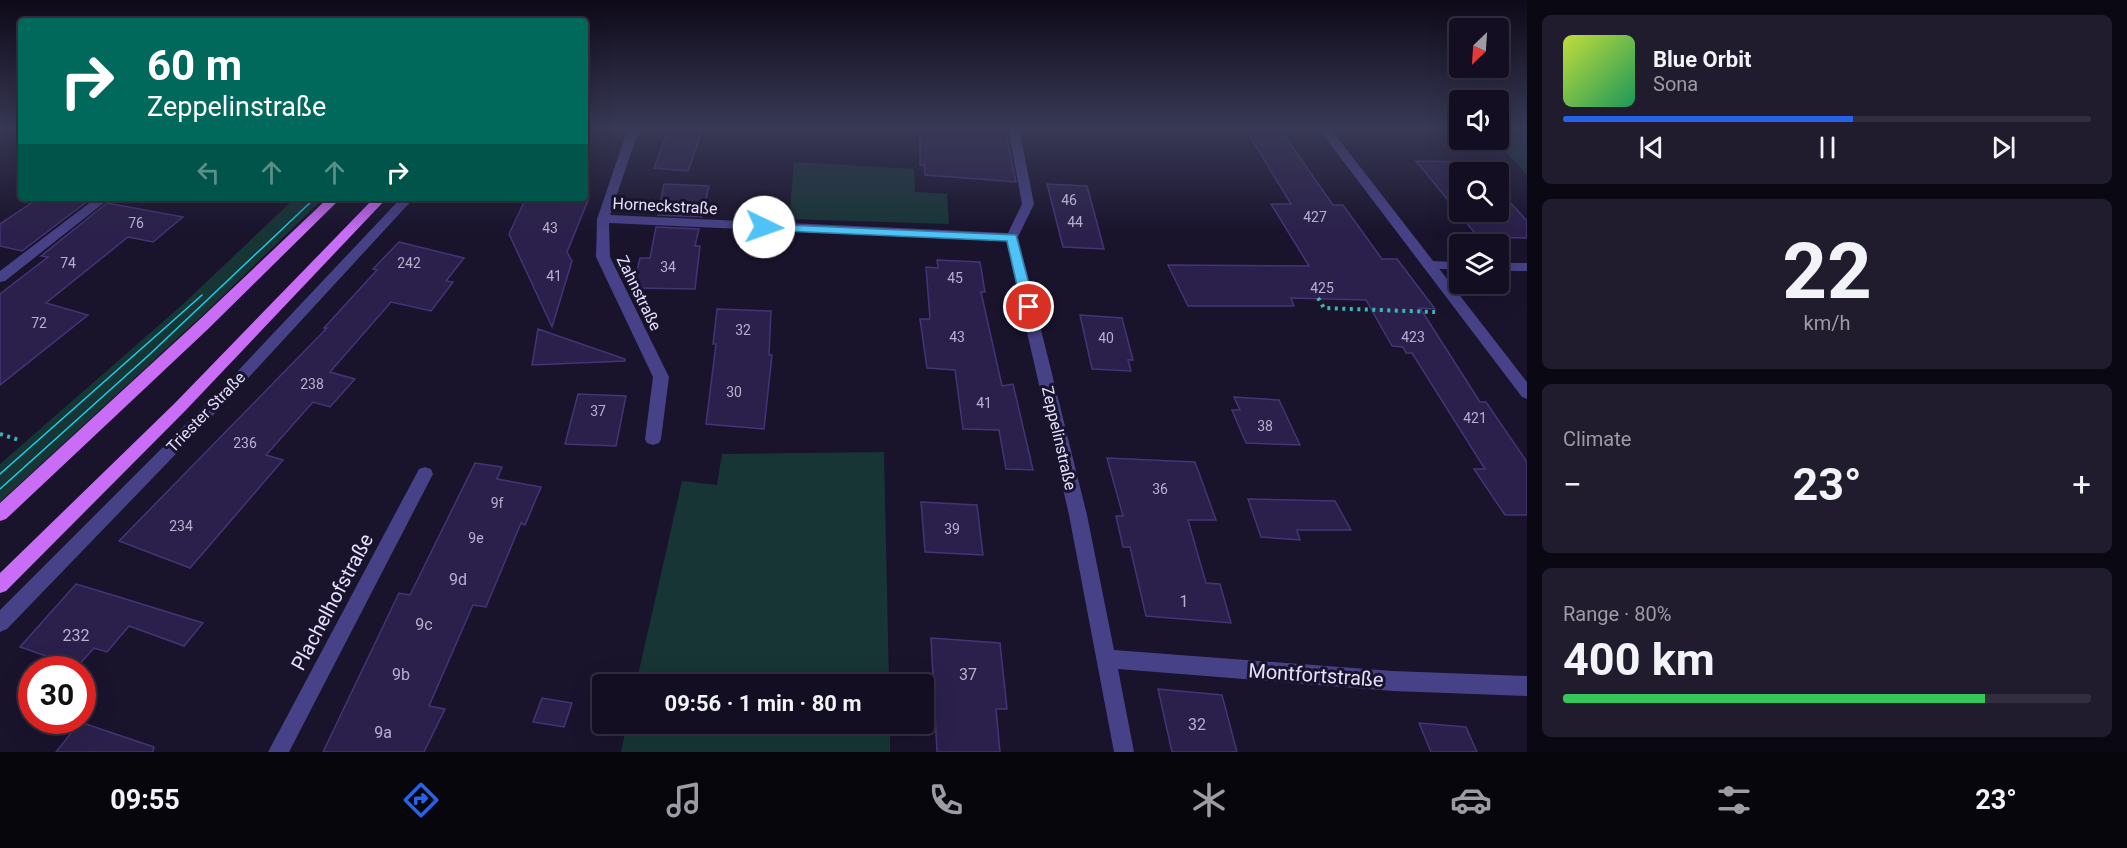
<!DOCTYPE html>
<html lang="en">
<head>
<meta charset="utf-8">
<style>
	:root { --surface:#130e21; --page:#201c2e; --text:#f1f3f6; --muted:#9d9ca5; --line:#322e3f; --accent:#2563eb }
	body { margin:0; font-family:Roboto,sans-serif; background:var(--page); color:var(--text); height:100vh; display:flex; flex-direction:column; font-size:22px; white-space:nowrap }
	* { box-sizing:border-box; margin:0 }
	p { font-size:20px; color:var(--muted) }
	.icon { flex:none; width:33px; height:33px; fill:none; stroke:currentColor; stroke-width:2; stroke-linecap:round; stroke-linejoin:round }
	.map { position:relative; flex:1; overflow:hidden }
	.details { display:flex; flex-direction:column; gap:15px; padding:15px; background:#0a0812; width:600px }
	.details>* { flex:none }
	.top-card { position:absolute; left:18px; top:18px; width:570px; height:183px; border-radius:6px; box-shadow:0 6px 24px #0002,0 0 0 2px var(--line); background:#00695c; color:#fff; overflow:hidden }
	.needle { width:39px; rotate:205deg }
	.buttons { position:absolute; left:1449px; top:18px; display:grid; gap:12px }
	.buttons a { display:grid; place-items:center; width:60px; height:60px; border-radius:6px; background:var(--surface); box-shadow:0 6px 24px #0002,0 0 0 2px var(--line); font-size:30px }
	.speed { position:absolute; left:18px; top:656px; display:flex; gap:12px; font-size:30px; font-weight:700; text-align:center }
	.speed>* { display:grid; place-content:center; width:78px; height:78px; border-radius:50%; background:var(--surface); box-shadow:0 6px 24px #0002,0 0 0 2px var(--line); line-height:1 }
	.speed .limit { border:9px solid #d22; background:#fff; color:#111 }
	.pin { position:absolute; display:grid; place-items:center; width:51px; height:51px; color:#fff; margin:-26px; border:3px solid #fff; border-radius:50%; box-shadow:0 2px 6px #0007 }
	.me { position:absolute; width:66px; margin:-33px; rotate:93deg; stroke-linejoin:round; filter:drop-shadow(0 0 4px #0008) }
	.turn { display:flex; align-items:center; gap:21px; height:126px; padding:0 30px; font-size:27px }
	.turn .icon { width:78px; height:78px; stroke-width:2.5 }
	.turn b { display:block; font-size:42px; line-height:51px }
	.lanes { display:flex; align-items:center; height:57px; padding:0 30px; background:#0003; justify-content:center; gap:30px; direction:ltr }
	.lanes .off { opacity:.35 }
	.big { font-size:45px; font-weight:700; line-height:1.1 }
	.details .tile { flex:1; display:flex; flex-direction:column; justify-content:center; gap:9px; min-width:0; padding:0 21px; border-radius:9px; background:var(--page) }
	.details .dial { align-items:center; gap:0 }
	.dial b { font-size:78px; line-height:1 }
	.song { display:flex; align-items:center; gap:18px }
	.cover { width:72px; height:72px; border-radius:9px; background:linear-gradient(135deg,hsl(70 70% 55%),hsl(150 70% 35%)) }
	.played { height:6px; border-radius:3px; background:linear-gradient(90deg,var(--accent) 55%,var(--line) 55%) }
	.keys { display:flex; justify-content:space-around; direction:ltr }
	.heat { display:flex; justify-content:space-between; align-items:center; font-size:33px; direction:ltr }
	.charge { height:9px; border-radius:4px; background:linear-gradient(90deg,#34c759 80%,var(--line) 0) }
	.trip { position:absolute; left:592px; top:674px; width:342px; height:60px; border-radius:6px; background:var(--surface); box-shadow:0 6px 24px #0002,0 0 0 2px var(--line); font-weight:700; line-height:60px; text-align:center }
	.menu { display:flex; height:96px; justify-content:space-around; align-items:center; background:#08060d; color:var(--muted) }
	.menu .icon { width:42px; height:42px }
	.menu .active { color:var(--accent) }
	.menu b { font-size:27px; color:var(--text) }
	main { display:flex; flex:1; min-height:0 }
	.map>svg:first-child { display:block }
</style>
</head>
<body>
<main>
<div class="map">
<svg width="1527" height="752" viewBox="0 0 1527 752">
	<rect width="100%" height="100%" fill="#19132c"/>
	<path fill="#173535" d="M1499 128H1527V175L1495 140H1498Z
		M794 162 914 169 915 192 947 194 949 224 789 219Z
		M295 198H324L207 311 0 502V464L182 305Z
		M884 452 889 684H636L682 481 717 485 722 454Z
		M627 723H890V752H621Z"/>
	<path fill="#2b204b" stroke="#443476" stroke-width="1.5" d="M669 128H703L688 171 654 168Z
		M920 128H1005L1016 182 925 175 924 165H920Z
		M1245 128H1279L1333 205H1343L1382 259H1397L1435 309 1420 308 1480 402H1486L1527 462V515H1505L1474 469H1485L1412 353H1406L1403 347 1392 346 1366 300 1291 298 1294 306H1188L1168 265 1309 266 1271 204H1291Z
		M1416 161 1475 162 1484 172H1460V212H1498V189L1527 221V238L1478 237Z
		M664 184 709 186 702 217 658 215Z
		M1047 184 1087 186 1104 249 1063 247Z
		M39 198 89 200 22 251 0 246V224Z
		M526 198H589L567 252 572 261 552 327 509 234Z
		M107 203 183 217 153 242 128 237 46 303 88 315 0 385V294L48 257 41 256Z
		M656 227 699 229 695 246H700L695 289 633 288 640 258H650Z
		M399 242 464 258 446 281 453 282 431 311 391 302 330 372 355 379 330 407 313 402 266 455 283 460 190 568 119 541 327 328H324L377 270 373 269Z
		M937 260 980 262 985 292H981L1002 386 1013 384 1033 470 1006 469 999 430 963 429 955 370 927 368 920 319H930L926 267 938 268Z
		M717 309 771 311 769 355H772L764 429 706 424 716 344H713Z
		M1080 315 1122 318 1133 360H1128L1131 371 1092 369Z
		M538 329 625 359V361L532 365Z
		M578 394 626 396 616 446 565 444Z
		M1234 397 1279 400 1300 445 1246 443 1232 410H1240Z
		M1107 458 1195 462 1216 520H1188L1206 583 1220 584 1231 623 1146 616 1130 547H1123L1116 516H1123Z
		M475 463 502 467 497 479 541 487 525 525 521 523 486 607 473 605 429 706 445 709 424 752H323L399 593 410 595Z
		M1248 499 1335 501 1351 530H1297L1300 540 1261 537Z
		M921 502 977 505 983 555 925 552Z
		M76 584 119 597 203 623 184 646 129 626 107 652 94 648 77 667 20 647Z
		M931 638 1000 643 1007 709H996L1000 752H937Z
		M1158 689 1222 695 1237 752H1172Z
		M542 698 572 703 564 727 533 722Z
		M80 722 154 747 153 752H56Z
		M1419 723 1466 727 1477 752H1431Z"/>
	<g fill="none" stroke-linecap="round" stroke-linejoin="round">
		<path stroke="#39b8b6" stroke-width="4" stroke-dasharray="3 4.5" stroke-linecap="butt" d="M1318 298 1324 308 1435 312
			M0 434 19 440"/>
		<path fill="#474187" fill-rule="evenodd" d="M1429 261 1460 262V270L1424 268 1422 265 1424 262Z
			M1498 263H1527V271H1498Z"/>
		<path fill="#474187" fill-rule="evenodd" d="M633 128H645L636 138 610 215 1008 233 1022 204 1008 128H1019L1034 204 1018 237 1087 515 1114 650 1393 671 1527 676V696L1393 691 1118 669 1134 752H1114L1069 515 1006 241 609 223 610 257 669 377 661 439 659 443 653 445 647 443 645 439 653 377 596 257 597 219 625 137Z
			M96 198H110L5 281 0 282V271Z
			M401 198H414L227 401 7 629 0 632V610L217 393Z
			M425 467 431 469 433 474 289 752H268L419 469Z"/>
		<path fill="#474187" fill-rule="evenodd" d="M1318 128H1330L1527 382V399L1522 397Z"/>
		<path fill="#ca6df6" fill-rule="evenodd" d="M328 198H341L207 330 6 519 0 521V503L197 322Z
			M374 198H387L185 411 6 591 0 593V573L175 403Z"/>
		<path stroke="#17d1f1" stroke-width="1.5" d="M0 474 202 295
			M0 489 150 354 315 198"/>
	</g>
	<linearGradient id="sky" x2="0" y2="1"><stop stop-color="#0e0a18"/><stop offset="0.55" stop-color="#383956"/><stop offset="1" stop-color="#383956" stop-opacity="0"/></linearGradient>
	<rect width="1527" height="233" fill="url(#sky)"/>
	<path fill="#4fc3f7" stroke="#337fa1" stroke-width="1.5" d="M764 224 1016 235 1035 307 1029 311 1022 307 1007 241 760 230 758 227Z"/>
	<g text-anchor="middle" dominant-baseline="central" stroke-width="6" stroke-linejoin="round" paint-order="stroke">
		<g font-size="14" fill="#b6b0d0">
			<text x="1069" y="200">46</text>
			<text x="1315" y="217">427</text>
			<text x="1075" y="222">44</text>
			<text x="136" y="223">76</text>
			<text x="550" y="228">43</text>
			<text x="68" y="263">74</text>
			<text x="409" y="263">242</text>
			<text x="668" y="267">34</text>
			<text x="554" y="276">41</text>
			<text x="955" y="278">45</text>
			<text x="1322" y="288">425</text>
			<text x="39" y="323">72</text>
			<text x="743" y="330">32</text>
			<text x="957" y="337">43</text>
			<text x="1413" y="337">423</text>
			<text x="1106" y="338">40</text>
			<text x="312" y="384">238</text>
			<text x="734" y="392">30</text>
			<text x="984" y="403">41</text>
			<text x="598" y="411">37</text>
			<text x="1475" y="418">421</text>
			<text x="1265" y="426">38</text>
			<text x="245" y="443">236</text>
			<text x="1160" y="489">36</text>
			<text x="497" y="503">9f</text>
			<text x="181" y="526">234</text>
			<text x="952" y="529">39</text>
			<text x="476" y="538">9e</text>
		</g>
		<g font-size="16" fill="#e4e0fd" stroke="#19132c">
			<text transform="translate(665 206) rotate(3)">Horneckstraße</text>
			<text transform="translate(639 293) rotate(64)">Zahnstraße</text>
			<text transform="translate(206 412) rotate(-46)">Triester Straße</text>
			<text transform="translate(1059 438) rotate(77)">Zeppelinstraße</text>
		</g>
		<g font-size="16" fill="#b6b0d0">
			<text x="458" y="579">9d</text>
			<text x="1184" y="601">1</text>
			<text x="424" y="624">9c</text>
			<text x="76" y="635">232</text>
			<text x="401" y="674">9b</text>
			<text x="968" y="674">37</text>
			<text x="1197" y="724">32</text>
			<text x="383" y="732">9a</text>
		</g>
		<g font-size="20" fill="#e4e0fd" stroke="#19132c">
			<text transform="translate(332 602) rotate(-62)">Plachelhofstraße</text>
			<text transform="translate(1316 675) rotate(4)">Montfortstraße</text>
		</g>
	</g>
</svg>
<div class="buttons">
<a><svg class="needle" viewBox="-14 -14 28 28"><path d="M0-13l5 13h-10z" fill="#e53935"/><path d="M0 13l5-13h-10z" fill="#9d9ca5"/></svg></a>
<a><svg class="icon" aria-label="sound" viewBox="0 0 24 24"><path d="M4 9h4l5-4v14l-5-4H4zM17 9q2 3 0 6"/></svg></a>
<a><svg class="icon" aria-label="search" viewBox="0 0 24 24"><circle cx="10" cy="10" r="6"/><path d="M15 15l6 6"/></svg></a>
<a><svg class="icon" aria-label="layers" viewBox="0 0 24 24"><path d="M12 4l9 5-9 5-9-5zM3 14l9 5 9-5"/></svg></a>
</div>
<div class="speed"><div class="limit">30</div></div>
<div class="pin" style="left:1029px;top:307px;background:#d93025"><svg class="icon" aria-label="arrive" viewBox="0 0 24 24"><path d="M6 21V4h12l-3 4 3 4H6"/></svg></div>
<svg class="me" style="left:764px;top:227px" viewBox="-20 -20 40 40"><circle r="19" fill="#fff"/><path d="M0-13L10 11 0 6-10 11z" fill="#4fc3f7"/></svg>
<div class="trip">09:56 · 1 min · 80 m</div>
<div class="top-card">
<div class="turn"><svg class="icon" aria-label="right" viewBox="0 0 24 24"><path d="M7 20v-9h11M14 6l5 5-5 5"/></svg><div><b>60 m</b>Zeppelinstraße</div></div>
<div class="lanes"><svg class="icon off" aria-label="left" viewBox="0 0 24 24"><path d="M17 20v-9H6M10 6l-5 5 5 5"/></svg><svg class="icon off" aria-label="ahead" viewBox="0 0 24 24"><path d="M12 20V5M6 11l6-6 6 6"/></svg><svg class="icon off" aria-label="ahead" viewBox="0 0 24 24"><path d="M12 20V5M6 11l6-6 6 6"/></svg><svg class="icon" aria-label="right" viewBox="0 0 24 24"><path d="M7 20v-9h11M14 6l5 5-5 5"/></svg></div>
</div>
</div>
<section class="details">
<div class="tile">
<div class="song"><i class="cover"></i><div><b>Blue Orbit</b><p>Sona</p></div></div>
<div class="played"></div>
<div class="keys"><svg class="icon" aria-label="previous" viewBox="0 0 24 24"><path d="M18 5L8 12l10 7zM5 5v14"/></svg><svg class="icon" aria-label="pause" viewBox="0 0 24 24"><path d="M8 5v14M16 5v14"/></svg><svg class="icon" aria-label="next" viewBox="0 0 24 24"><path d="M6 5l10 7-10 7zM19 5v14"/></svg></div>
</div>
<div class="tile dial"><b>22</b><p>km/h</p></div>
<div class="tile"><p>Climate</p>
<div class="heat"><a>−</a><b class="big">23°</b><a>+</a></div>
</div>
<div class="tile"><p>Range · 80%</p><b class="big">400 km</b><div class="charge"></div></div>
</section>
</main>
<nav class="menu">
<b>09:55</b>
<svg class="icon active" aria-label="directions" viewBox="0 0 24 24"><path d="M12 3l9 9-9 9-9-9zM9 14v-3h6M13 9l2 2-2 2"/></svg>
<svg class="icon" aria-label="music" viewBox="0 0 24 24"><path d="M9 18V5l10-2v13"/><circle cx="6" cy="18" r="3"/><circle cx="16" cy="16" r="3"/></svg>
<svg class="icon" aria-label="phone" viewBox="0 0 24 24"><path d="M5 4h4l2 5-3 2q2 4 5 5l2-3 5 2v4C11 20 4 13 5 4z"/></svg>
<svg class="icon" aria-label="climate" viewBox="0 0 24 24"><path d="M12 3v18M4 7l16 10M4 17L20 7"/></svg>
<svg class="icon" aria-label="car" viewBox="0 0 24 24"><path d="M5 17H2v-5l4-1 3-4h7l3 4 3 1v5h-3M9 17h6M6 11h13"/><circle cx="7" cy="17" r="2"/><circle cx="17" cy="17" r="2"/></svg>
<svg class="icon" aria-label="filters" viewBox="0 0 24 24"><path d="M4 7h16M4 17h16"/><circle cx="9" cy="7" r="2"/><circle cx="15" cy="17" r="2"/></svg>
<b>23°</b>
</nav>
</body>
</html>
